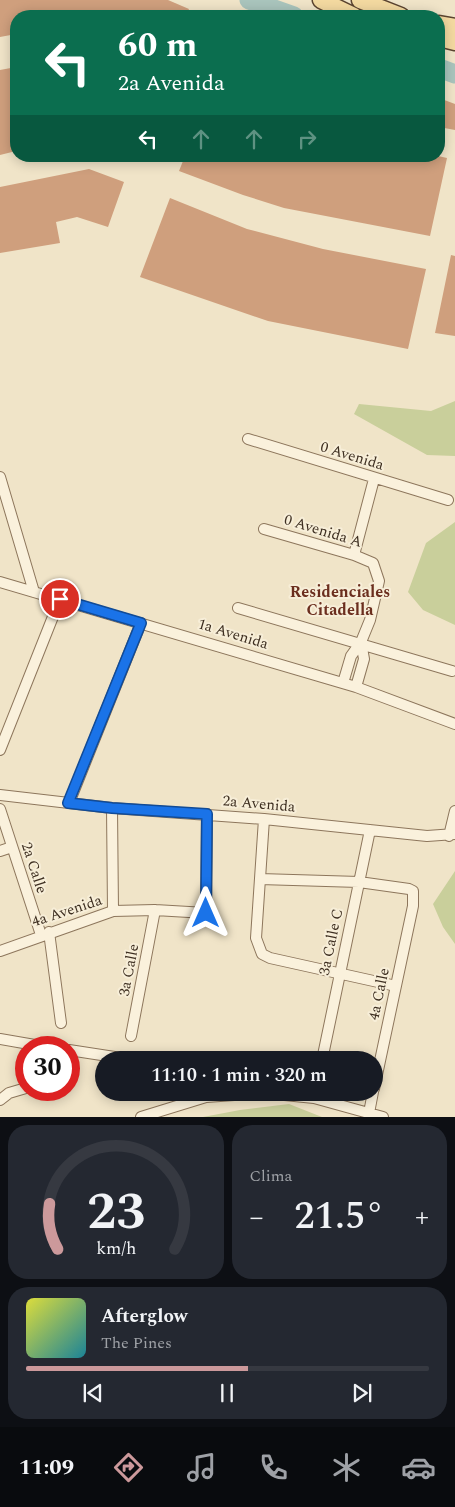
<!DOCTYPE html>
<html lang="es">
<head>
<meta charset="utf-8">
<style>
	:root { --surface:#171b24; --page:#242831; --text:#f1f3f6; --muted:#9ea1a6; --line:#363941; --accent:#cc999b }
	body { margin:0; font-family:Spectral,serif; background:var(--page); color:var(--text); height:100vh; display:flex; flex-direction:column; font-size:19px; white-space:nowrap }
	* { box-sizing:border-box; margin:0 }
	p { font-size:16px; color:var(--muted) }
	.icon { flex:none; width:28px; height:28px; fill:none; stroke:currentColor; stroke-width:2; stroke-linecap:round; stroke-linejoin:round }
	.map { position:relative; height:1117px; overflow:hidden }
	.details { display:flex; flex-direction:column; gap:8px; padding:8px; background:#0d0f14; flex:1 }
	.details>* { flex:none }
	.banner { position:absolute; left:10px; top:10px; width:435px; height:152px; border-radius:20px; box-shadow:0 2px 12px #0003; background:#0b6e4f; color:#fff; overflow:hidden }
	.speed { position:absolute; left:15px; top:1036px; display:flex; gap:10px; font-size:25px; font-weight:700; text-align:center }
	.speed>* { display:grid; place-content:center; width:65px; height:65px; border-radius:50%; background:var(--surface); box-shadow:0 2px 12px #0003; line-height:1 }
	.speed .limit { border:8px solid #d22; background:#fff; color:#111 }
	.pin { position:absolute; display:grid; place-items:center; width:42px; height:42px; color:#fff; margin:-21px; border:2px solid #fff; border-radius:50%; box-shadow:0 1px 5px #0007 }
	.me { position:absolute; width:55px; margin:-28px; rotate:0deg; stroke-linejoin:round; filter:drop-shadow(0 0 4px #0008) }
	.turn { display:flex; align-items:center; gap:18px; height:105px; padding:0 25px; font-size:22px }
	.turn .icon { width:65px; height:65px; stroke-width:2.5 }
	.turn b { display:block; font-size:35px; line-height:42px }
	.lanes { display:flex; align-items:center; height:48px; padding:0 25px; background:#0003; justify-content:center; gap:25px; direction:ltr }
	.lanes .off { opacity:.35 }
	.big { font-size:38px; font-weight:600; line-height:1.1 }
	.details .card { flex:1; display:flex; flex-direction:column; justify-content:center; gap:8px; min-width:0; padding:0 18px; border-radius:20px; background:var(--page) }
	.details .dial { align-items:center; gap:0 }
	.dial svg { height:130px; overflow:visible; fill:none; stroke:var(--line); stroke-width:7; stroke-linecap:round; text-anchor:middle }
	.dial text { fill:var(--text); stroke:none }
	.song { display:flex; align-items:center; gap:15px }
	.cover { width:60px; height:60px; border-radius:8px; background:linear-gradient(135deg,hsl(60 70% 55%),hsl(190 70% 35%)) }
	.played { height:5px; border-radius:2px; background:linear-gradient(90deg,var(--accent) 55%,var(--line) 55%) }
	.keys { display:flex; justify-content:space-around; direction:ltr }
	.heat { display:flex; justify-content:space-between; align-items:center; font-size:28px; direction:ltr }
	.details .tiles { flex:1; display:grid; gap:8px; grid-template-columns:1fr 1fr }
	.card:last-child { grid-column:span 2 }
	.trip { position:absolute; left:95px; top:1051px; width:288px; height:50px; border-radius:25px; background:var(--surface); box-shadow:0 2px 12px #0003; font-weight:600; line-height:50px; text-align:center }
	.menu { display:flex; height:80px; justify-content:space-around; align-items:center; background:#090b0e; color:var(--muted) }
	.menu .icon { width:35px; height:35px }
	.menu .current { color:var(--accent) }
	.menu b { font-size:22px; color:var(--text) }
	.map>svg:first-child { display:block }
</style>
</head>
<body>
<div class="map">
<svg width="455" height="1117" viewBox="0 0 455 1117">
	<rect width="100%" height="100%" fill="#f0e4c8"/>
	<path fill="#c9cf9b" d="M455 401V456L427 455 354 414 359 404 431 411Z
		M455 522V625L423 610 408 592 426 543Z
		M455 871V944L443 927 433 904Z
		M289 1104 322 1117H203L240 1110Z"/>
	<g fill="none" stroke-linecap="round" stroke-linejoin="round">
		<path stroke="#a9c4bc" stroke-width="19" d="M249 0 294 16
			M439 68 455 74"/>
	</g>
	<path fill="#cf9f7d" d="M0 0H168L189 9 186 16H16V34L0 37Z
		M16 67V151L0 155V70Z
		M439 98 455 104V130L439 127Z
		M185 156H438L447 158 430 236 284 208 243 195 179 171Z
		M89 169 124 182 108 227 77 217 56 222 60 243 0 253V187Z
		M170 198 247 229 323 249 426 269 408 349 268 321 140 277Z
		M451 255 455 256V336L435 333Z"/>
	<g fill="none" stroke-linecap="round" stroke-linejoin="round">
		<g stroke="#8d765c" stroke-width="12">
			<path id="street" d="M248 439 448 500
				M0 477 34 592
				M264 529 354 555 373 563 379 581 370 620 361 642 364 659 356 687
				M354 555 374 479
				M0 582 356 687 455 724
				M238 608 452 671
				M343 683 351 656 361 642
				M0 750 60 599
				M0 795 112 808 264 819 427 836 455 834
				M69 803 141 623
				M112 808 113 911
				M0 809 41 935
				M264 819 256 938 262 954 270 958 396 986
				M449 836 455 811
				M0 851 12 847
				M260 879 359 882 409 889 413 891V906L374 1089
				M49 932 61 1023
				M0 951 113 911 155 910 206 913 207 814
				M131 1036 155 910
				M0 1039 52 1048
				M69 1050 121 1058
				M322 1060 370 830
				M0 1100 9 1093 26 1088
				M369 1113 373 1092
				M141 1117 206 1097 265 1093 314 1098 383 1117"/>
		</g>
		<g stroke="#5b4430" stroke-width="19">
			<path id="primary" d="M321 0 354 16
				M360 0 401 16
				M439 24 455 27
				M439 38 455 42"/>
		</g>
		<use href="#street" stroke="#faf1dc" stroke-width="10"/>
		<use href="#primary" stroke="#f3d9a0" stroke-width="16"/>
	</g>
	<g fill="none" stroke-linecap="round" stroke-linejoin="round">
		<g stroke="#114b97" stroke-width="12">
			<path id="route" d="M60 599 141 623 68 803 112 808 207 814 206 913"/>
		</g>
		<use href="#route" stroke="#1a73e8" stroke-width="9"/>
	</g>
	<g text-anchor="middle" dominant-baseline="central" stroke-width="4" stroke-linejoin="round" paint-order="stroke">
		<g font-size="15" fill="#3d2e20" stroke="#f7eed8">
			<text transform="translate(352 456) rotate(17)">0 Avenida</text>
			<text transform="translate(323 531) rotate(17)">0 Avenida A</text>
			<text transform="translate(233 634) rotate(17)">1a Avenida</text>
			<text transform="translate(259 804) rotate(5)">2a Avenida</text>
			<text transform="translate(34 868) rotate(72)">2a Calle</text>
			<text transform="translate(67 911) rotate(-18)">4a Avenida</text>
			<text transform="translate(331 942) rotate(-78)">3a Calle C</text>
			<text transform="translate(129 970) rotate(-79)">3a Calle</text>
			<text transform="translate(379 994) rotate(-78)">4a Calle</text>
		</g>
		<g font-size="16" font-weight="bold" fill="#6b2e1e" stroke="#f7eed8">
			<text x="340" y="592">Residenciales<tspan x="340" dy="18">Citadella</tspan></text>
		</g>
	</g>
</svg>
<div class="speed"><div class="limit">30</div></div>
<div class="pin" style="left:60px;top:599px;background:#d93025"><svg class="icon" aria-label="arrive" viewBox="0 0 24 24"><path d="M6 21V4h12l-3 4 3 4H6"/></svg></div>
<svg class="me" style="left:206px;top:913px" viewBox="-20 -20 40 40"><path d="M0-17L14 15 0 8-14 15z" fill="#1a73e8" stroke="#fff" stroke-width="4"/></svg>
<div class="trip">11:10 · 1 min · 320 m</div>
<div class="banner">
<div class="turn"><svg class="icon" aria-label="left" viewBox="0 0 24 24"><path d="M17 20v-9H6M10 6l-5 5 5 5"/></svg><div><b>60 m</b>2a Avenida</div></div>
<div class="lanes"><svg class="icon" aria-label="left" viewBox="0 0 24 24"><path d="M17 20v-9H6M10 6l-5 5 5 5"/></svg><svg class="icon off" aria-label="ahead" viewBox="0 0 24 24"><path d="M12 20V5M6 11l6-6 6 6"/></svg><svg class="icon off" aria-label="ahead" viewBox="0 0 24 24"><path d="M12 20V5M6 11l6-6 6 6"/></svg><svg class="icon off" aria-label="right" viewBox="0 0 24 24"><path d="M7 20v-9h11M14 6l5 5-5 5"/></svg></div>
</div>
</div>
<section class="details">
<div class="tiles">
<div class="card dial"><svg viewBox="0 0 100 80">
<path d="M14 69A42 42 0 1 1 86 69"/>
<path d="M14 69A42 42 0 0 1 9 41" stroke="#cc999b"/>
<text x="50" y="56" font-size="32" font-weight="700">23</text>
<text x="50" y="72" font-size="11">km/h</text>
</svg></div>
<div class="card"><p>Clima</p>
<div class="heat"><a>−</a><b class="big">21.5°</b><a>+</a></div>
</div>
<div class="card">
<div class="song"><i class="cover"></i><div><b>Afterglow</b><p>The Pines</p></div></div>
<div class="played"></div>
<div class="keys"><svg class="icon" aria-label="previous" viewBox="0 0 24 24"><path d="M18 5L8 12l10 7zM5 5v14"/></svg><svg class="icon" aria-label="pause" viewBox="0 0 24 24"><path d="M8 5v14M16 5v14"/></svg><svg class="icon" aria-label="next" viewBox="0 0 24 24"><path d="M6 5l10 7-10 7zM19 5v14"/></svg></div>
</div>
</div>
</section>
<nav class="menu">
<b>11:09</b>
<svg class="icon current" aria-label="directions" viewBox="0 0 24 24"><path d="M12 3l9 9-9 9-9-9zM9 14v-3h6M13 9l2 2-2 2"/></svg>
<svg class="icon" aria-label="music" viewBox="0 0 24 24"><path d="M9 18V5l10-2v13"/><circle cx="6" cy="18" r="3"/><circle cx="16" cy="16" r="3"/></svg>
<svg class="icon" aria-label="phone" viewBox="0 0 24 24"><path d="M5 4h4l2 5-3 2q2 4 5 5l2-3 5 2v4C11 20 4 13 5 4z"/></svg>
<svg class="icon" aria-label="climate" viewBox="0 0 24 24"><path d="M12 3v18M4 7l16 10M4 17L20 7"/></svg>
<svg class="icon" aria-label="car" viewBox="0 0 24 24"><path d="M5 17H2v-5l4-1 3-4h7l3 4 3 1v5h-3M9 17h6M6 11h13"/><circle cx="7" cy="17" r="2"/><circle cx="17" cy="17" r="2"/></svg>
</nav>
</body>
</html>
